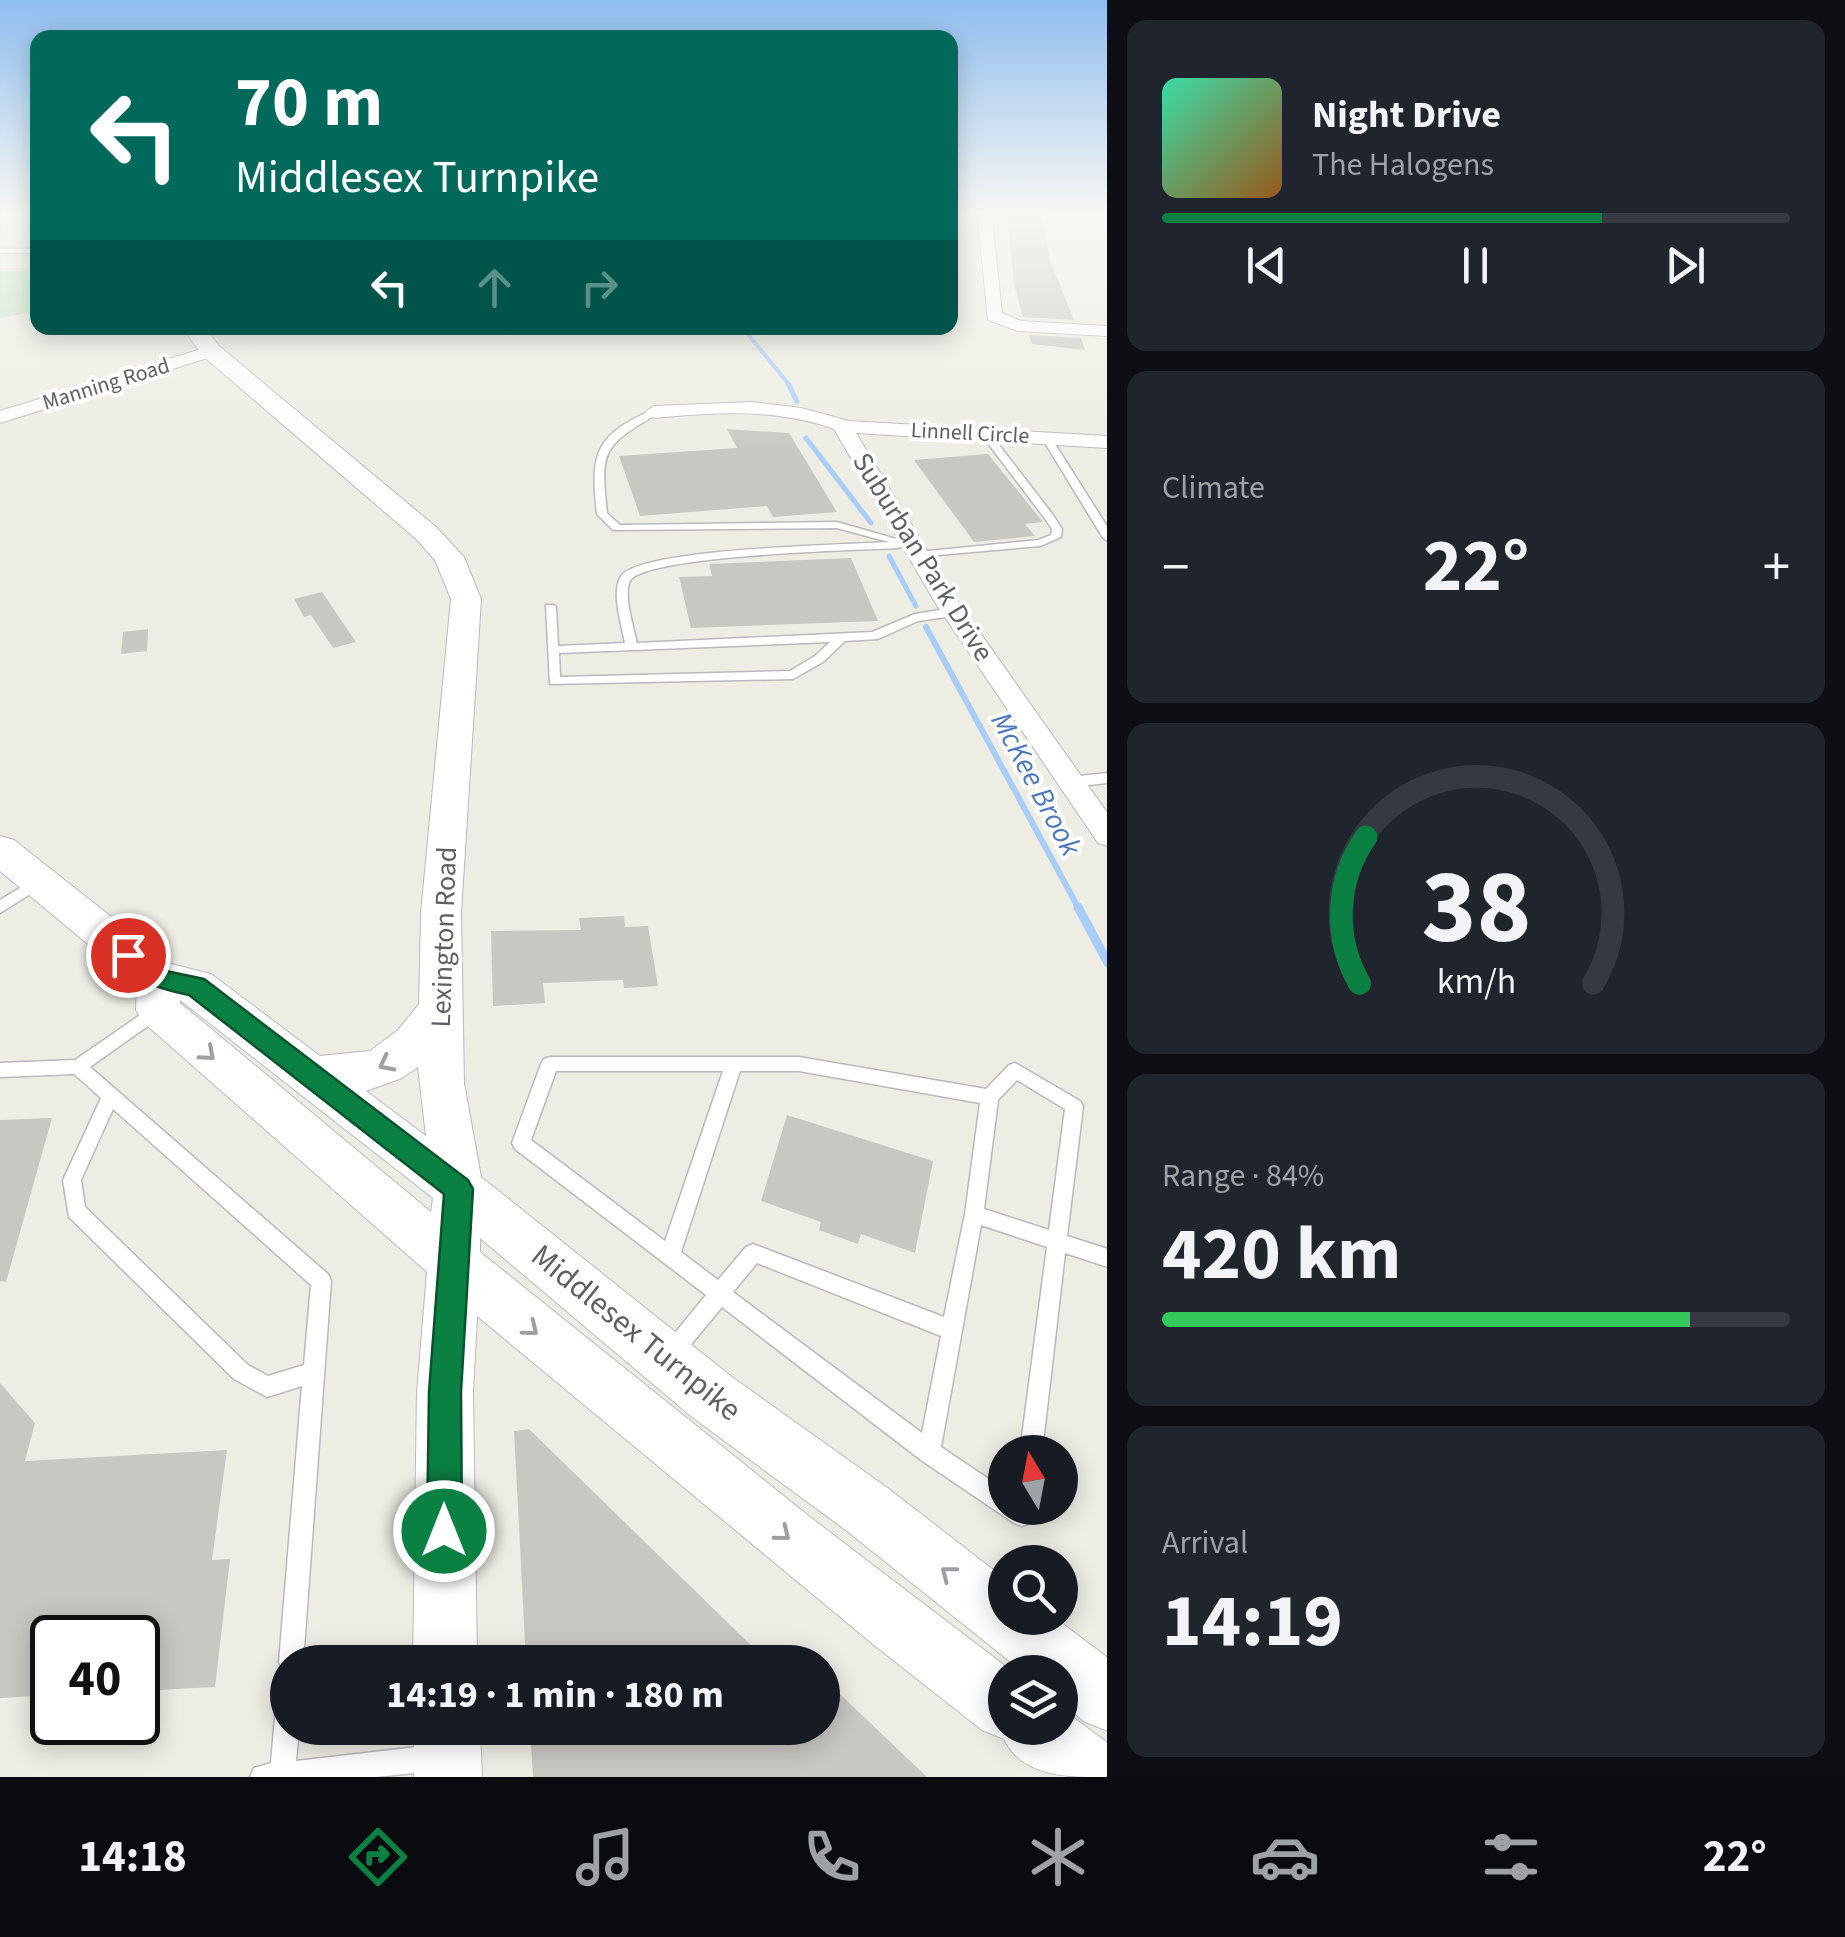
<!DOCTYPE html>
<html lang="en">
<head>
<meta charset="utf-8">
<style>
	:root { --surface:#171b24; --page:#20242c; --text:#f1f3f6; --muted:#9ea1a6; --line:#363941; --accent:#0b8043 }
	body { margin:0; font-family:"Source Sans 3",sans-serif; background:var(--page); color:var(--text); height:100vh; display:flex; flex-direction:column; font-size:38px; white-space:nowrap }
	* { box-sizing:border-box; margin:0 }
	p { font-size:32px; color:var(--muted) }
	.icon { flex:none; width:55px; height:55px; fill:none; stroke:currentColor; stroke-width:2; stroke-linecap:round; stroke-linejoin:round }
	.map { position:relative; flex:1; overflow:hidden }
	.drawer { display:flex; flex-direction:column; gap:20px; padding:20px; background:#0d0f14; width:738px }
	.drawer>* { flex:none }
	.banner { position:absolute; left:30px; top:30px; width:928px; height:305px; border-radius:20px; box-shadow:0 5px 25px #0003; background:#00695c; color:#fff; overflow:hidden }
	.needle { width:65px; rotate:350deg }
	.buttons { position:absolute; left:988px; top:1435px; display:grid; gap:20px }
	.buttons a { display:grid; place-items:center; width:90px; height:90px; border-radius:50%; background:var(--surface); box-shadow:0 5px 25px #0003; font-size:50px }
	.speed { position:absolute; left:30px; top:1615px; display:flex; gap:20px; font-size:50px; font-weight:700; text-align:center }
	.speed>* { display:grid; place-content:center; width:130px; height:130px; border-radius:50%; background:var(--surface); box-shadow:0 5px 25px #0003; line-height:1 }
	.speed .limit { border:5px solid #111; border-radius:15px; background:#fff; color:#111 }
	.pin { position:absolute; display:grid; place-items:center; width:85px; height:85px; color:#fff; margin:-42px; border:5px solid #fff; border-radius:50%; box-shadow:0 2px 10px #0007 }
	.me { position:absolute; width:110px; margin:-55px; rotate:0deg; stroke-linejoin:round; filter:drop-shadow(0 0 8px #0008) }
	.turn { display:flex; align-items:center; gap:35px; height:210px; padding:0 40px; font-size:45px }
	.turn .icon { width:130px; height:130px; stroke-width:2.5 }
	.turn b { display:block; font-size:70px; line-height:85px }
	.lanes { display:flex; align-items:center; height:95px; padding:0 40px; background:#0003; justify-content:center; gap:50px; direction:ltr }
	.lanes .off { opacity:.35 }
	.big { font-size:75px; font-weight:700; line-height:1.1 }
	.drawer .widget { flex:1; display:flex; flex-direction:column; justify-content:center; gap:15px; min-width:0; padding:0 35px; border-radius:20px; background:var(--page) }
	.drawer .dial { align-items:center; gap:0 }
	.dial svg { height:260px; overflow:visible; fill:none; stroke:var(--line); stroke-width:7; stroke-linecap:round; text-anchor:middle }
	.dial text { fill:var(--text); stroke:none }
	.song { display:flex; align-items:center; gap:30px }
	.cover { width:120px; height:120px; border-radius:15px; background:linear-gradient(135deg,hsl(160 70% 55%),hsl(30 70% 35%)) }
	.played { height:10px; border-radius:5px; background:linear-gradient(90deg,var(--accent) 70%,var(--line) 70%) }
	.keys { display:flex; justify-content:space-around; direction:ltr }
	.heat { display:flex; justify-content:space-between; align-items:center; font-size:55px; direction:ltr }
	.charge { height:15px; border-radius:8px; background:linear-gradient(90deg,#34c759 84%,var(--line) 0) }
	.trip { position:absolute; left:270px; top:1645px; width:570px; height:100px; border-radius:50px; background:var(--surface); box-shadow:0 5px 25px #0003; font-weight:700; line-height:100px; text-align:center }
	.tabs { display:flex; height:160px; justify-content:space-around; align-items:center; background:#090b0e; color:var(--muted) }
	.tabs .icon { width:70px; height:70px }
	.tabs .current { color:var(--accent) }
	.tabs b { font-size:45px; color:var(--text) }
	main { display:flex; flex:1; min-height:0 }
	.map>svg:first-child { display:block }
</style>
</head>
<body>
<main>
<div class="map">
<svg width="1108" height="1777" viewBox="0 0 1108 1777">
	<rect width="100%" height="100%" fill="#eeede4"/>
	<path fill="#c2e4c6" d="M0 271H37V311L0 318Z"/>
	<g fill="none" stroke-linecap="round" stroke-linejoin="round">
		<path stroke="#a9cdf9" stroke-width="4" d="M743 328 791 387"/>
		<path stroke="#a9cdf9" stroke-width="5" d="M789 385 797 402
			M806 438 871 523
			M889 556 916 606"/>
		<path stroke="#a9cdf9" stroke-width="6" d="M926 627 1079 909"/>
		<path stroke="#a9cdf9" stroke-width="9" d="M1078 907 1108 963"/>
	</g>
	<path fill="#c9c7c2" d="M1007 210H1040L1050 260 1074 320 1023 317 1014 284Z
		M1029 335 1081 338 1085 350 1032 344Z
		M727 429 789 433 837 512 773 517 767 506 640 516 619 456 737 448Z
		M988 454 1043 522 1025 524 1035 536 974 542 914 460Z
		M851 558 878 621 691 628 679 577 712 576 709 564Z
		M322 592 356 642 333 648 311 615 304 617 294 599Z
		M148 629 147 651 121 654 123 632Z
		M624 916 625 927 648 926 658 986 624 988 623 980 543 983 545 1003 493 1006 491 931 581 930 579 918Z
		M787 1115 933 1161 915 1253 861 1234 858 1244 819 1230 821 1222 761 1201Z
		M52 1118 6 1282 0 1281V1120Z
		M0 1383 35 1423 25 1461 227 1450 212 1560 230 1559 215 1687 138 1691V1638H52V1695L0 1698Z
		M529 1429 768 1662H526L514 1431Z
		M822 1677 927 1777H533L530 1728H822Z"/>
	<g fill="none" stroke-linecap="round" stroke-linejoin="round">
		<g stroke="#b7b9bd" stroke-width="3">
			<path id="lane" d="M0 249H38V253H0Z
				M654 409 657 410V414C603 446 600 450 607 513L620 525 837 522 917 545 912 548 903 546 898 548C859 550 646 555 630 581 623 594 634 629 637 643L872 632 915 614 953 608 959 612 953 616 918 621 878 639 845 641 823 662 793 679 550 684 546 605H554L556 607 558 646 625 643C622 627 610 589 622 575 648 548 844 545 889 542L837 528 613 530 597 514C590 453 595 435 654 409ZM830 642 815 656 790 671 560 677 559 653Z
				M986 431 989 432 1053 515 1062 529 1061 537 1040 546 915 557 913 555 919 552 1038 540 1051 535 1052 529 1043 516 981 434Z
				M1044 436H1050L1108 528V541L1103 538 1042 438Z
				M1108 773V783L1070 787 1063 782 1070 777Z
				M38 877 43 878 45 882 43 886 0 913V900Z
				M156 1004 162 1006 164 1011 162 1016 90 1067 328 1274 331 1281 303 1662H288V1673L283 1670 279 1662 302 1386 267 1397 234 1379 69 1217 63 1180 101 1098 74 1074 0 1077V1063L75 1060ZM113 1109 311 1285 304 1365 268 1376 248 1365 85 1207 81 1180Z
				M550 1057H799L986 1089 1009 1065 1015 1063 1080 1101 1083 1106 1067 1236 1108 1249V1267L1065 1253 1042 1452H1020L1047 1247 981 1225 941 1447 1005 1490V1508H1034L1030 1523 1022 1526 1014 1523 921 1460 722 1307 679 1359 672 1362 665 1359 662 1352 665 1345 706 1295 515 1149 512 1143 541 1064 544 1059ZM556 1071H723L665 1241 531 1140ZM740 1071H799L980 1103 965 1214 944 1317 753 1244 746 1247 718 1280 681 1252ZM1017 1080 1065 1109 1049 1230 984 1209 998 1100ZM757 1263 941 1336 922 1433 733 1292Z
				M288 1694V1728H299L296 1761 434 1745 443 1749 447 1758 443 1767 434 1771 376 1777H250L254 1768 271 1763 276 1706 279 1697Z"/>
		</g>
		<g stroke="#b7b9bd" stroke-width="2">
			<path id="street" d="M977 210H991L1002 313 1021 321 1108 326V336L1018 331 988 320Z
				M211 346 220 351 217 355 0 423V411Z
				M752 402 801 408 849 421 1108 436V448L856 433 959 603 1108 814V846L1098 843 936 604 834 429C776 408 714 412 654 418L645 412 654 406Z"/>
		</g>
		<g stroke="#b8babf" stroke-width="2">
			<path id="secondary" d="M183 328H205L219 346 436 527 464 557 481 599 461 913 464 1083 481 1177 732 1377 889 1489 1005 1579V1618H1055L1108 1658V1731L1085 1722 1060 1702V1672H1023L847 1531 692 1417 480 1238V1252L810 1517 1013 1672H1005V1728H1060V1708L1108 1743V1777C1067 1777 1022 1777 1004 1739L982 1730 874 1645 477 1316 473 1392 477 1662H413L417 1392 427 1272 143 1022 136 1010 137 985 0 871V836L14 840 171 964 211 974 320 1056 370 1051 398 1030 419 1004 421 913 451 599 435 560 416 539 203 356ZM180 1000 433 1198 431 1212 180 1003ZM418 1067 426 1136 366 1091 402 1078Z
				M414 1728H480L482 1777H414Z"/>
		</g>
		<use href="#lane" fill="#fff" fill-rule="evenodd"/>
		<use href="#street" fill="#fff" fill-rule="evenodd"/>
		<use href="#secondary" fill="#fff" fill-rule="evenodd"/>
	</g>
	<defs><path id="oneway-chevron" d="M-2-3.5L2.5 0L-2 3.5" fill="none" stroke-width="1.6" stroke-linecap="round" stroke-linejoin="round" transform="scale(2.5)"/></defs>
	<g stroke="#9d9fa2">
		<use href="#oneway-chevron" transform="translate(208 1054) rotate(41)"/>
		<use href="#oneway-chevron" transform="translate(386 1064) rotate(153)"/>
		<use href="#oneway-chevron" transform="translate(531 1329) rotate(39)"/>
		<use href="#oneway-chevron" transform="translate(783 1534) rotate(39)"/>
		<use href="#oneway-chevron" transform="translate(948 1573) rotate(-142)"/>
	</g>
	<linearGradient id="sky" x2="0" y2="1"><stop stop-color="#8fbeef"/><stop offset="0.46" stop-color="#f7f7f3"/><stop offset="1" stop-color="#f7f7f3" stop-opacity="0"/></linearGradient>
	<rect width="1108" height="458" fill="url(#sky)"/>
	<path fill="#0b8043" stroke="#07532c" stroke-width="2.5" d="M128 946 166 971 204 979 468 1180 473 1189 461 1392 462 1531 457 1543 444 1548 432 1543 427 1531 429 1392 444 1194 189 995C160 989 132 981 116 955L119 948Z"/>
	<g text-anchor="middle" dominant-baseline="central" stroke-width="8" stroke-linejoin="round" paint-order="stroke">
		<g font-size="22" fill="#5c5f64" stroke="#fff">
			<text transform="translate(106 384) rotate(-17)">Manning Road</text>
			<text transform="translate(970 433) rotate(3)">Linnell Circle</text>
		</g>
		<g font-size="28" fill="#5c5f64" stroke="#fff">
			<text transform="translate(923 557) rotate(58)">Suburban Park Drive</text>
			<text transform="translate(444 937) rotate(-88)">Lexington Road</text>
		</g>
		<g font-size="30" font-style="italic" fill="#4d76bb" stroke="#fff">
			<text transform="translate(1036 784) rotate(62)">McKee Brook</text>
		</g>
		<g font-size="32" fill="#5c5f64" stroke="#fff">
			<text transform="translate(636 1333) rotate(39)">Middlesex Turnpike</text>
		</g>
	</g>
</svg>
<div class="buttons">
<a><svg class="needle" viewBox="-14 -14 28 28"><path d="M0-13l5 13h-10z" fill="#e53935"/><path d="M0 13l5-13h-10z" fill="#9ea1a6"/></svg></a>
<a><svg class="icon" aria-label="search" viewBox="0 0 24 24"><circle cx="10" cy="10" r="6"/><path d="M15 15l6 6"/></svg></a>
<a><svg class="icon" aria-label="layers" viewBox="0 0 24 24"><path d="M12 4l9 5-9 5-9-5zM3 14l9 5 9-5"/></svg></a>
</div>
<div class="speed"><div class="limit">40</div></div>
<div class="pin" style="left:128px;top:955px;background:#d93025"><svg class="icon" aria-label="arrive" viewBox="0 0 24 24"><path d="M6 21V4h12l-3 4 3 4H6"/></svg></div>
<svg class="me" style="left:444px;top:1531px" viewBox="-20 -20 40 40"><circle r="17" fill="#0b8043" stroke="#fff" stroke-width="3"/><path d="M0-11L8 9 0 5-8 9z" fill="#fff"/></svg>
<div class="trip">14:19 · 1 min · 180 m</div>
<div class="banner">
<div class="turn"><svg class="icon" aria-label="left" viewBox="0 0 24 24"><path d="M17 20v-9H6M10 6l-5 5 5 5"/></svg><div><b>70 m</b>Middlesex Turnpike</div></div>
<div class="lanes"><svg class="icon" aria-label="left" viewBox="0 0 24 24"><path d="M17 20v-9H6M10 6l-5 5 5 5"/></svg><svg class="icon off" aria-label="ahead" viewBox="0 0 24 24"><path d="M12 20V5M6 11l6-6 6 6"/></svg><svg class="icon off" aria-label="right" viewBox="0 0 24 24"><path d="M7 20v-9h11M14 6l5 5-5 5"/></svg></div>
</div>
</div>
<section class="drawer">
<div class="widget">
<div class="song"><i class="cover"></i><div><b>Night Drive</b><p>The Halogens</p></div></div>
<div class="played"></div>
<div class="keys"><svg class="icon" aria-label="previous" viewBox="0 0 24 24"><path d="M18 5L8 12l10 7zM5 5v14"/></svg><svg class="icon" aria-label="pause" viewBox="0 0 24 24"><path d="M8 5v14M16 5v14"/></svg><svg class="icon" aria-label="next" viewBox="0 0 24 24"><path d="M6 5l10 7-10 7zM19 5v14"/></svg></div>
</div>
<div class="widget"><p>Climate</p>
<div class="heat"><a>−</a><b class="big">22°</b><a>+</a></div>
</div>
<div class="widget dial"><svg viewBox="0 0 100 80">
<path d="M14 69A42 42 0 1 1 86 69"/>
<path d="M14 69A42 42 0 0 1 16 24" stroke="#0b8043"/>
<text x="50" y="56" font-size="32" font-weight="700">38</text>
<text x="50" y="72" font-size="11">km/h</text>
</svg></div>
<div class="widget"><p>Range · 84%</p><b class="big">420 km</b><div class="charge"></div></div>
<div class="widget"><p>Arrival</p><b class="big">14:19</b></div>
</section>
</main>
<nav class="tabs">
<b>14:18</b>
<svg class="icon current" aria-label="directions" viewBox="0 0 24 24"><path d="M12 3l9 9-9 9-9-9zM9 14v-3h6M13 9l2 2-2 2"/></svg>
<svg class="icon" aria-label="music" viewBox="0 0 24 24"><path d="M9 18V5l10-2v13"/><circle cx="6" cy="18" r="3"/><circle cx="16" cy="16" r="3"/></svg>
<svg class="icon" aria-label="phone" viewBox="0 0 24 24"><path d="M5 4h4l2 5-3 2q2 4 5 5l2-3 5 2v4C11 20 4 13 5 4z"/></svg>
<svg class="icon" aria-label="climate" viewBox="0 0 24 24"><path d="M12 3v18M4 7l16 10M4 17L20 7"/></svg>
<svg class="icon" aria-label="car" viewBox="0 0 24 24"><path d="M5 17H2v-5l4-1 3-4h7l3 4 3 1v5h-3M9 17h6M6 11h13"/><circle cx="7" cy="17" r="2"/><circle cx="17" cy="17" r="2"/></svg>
<svg class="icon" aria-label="filters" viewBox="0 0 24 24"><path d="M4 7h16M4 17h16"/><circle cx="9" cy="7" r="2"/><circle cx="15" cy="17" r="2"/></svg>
<b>22°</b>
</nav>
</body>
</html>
